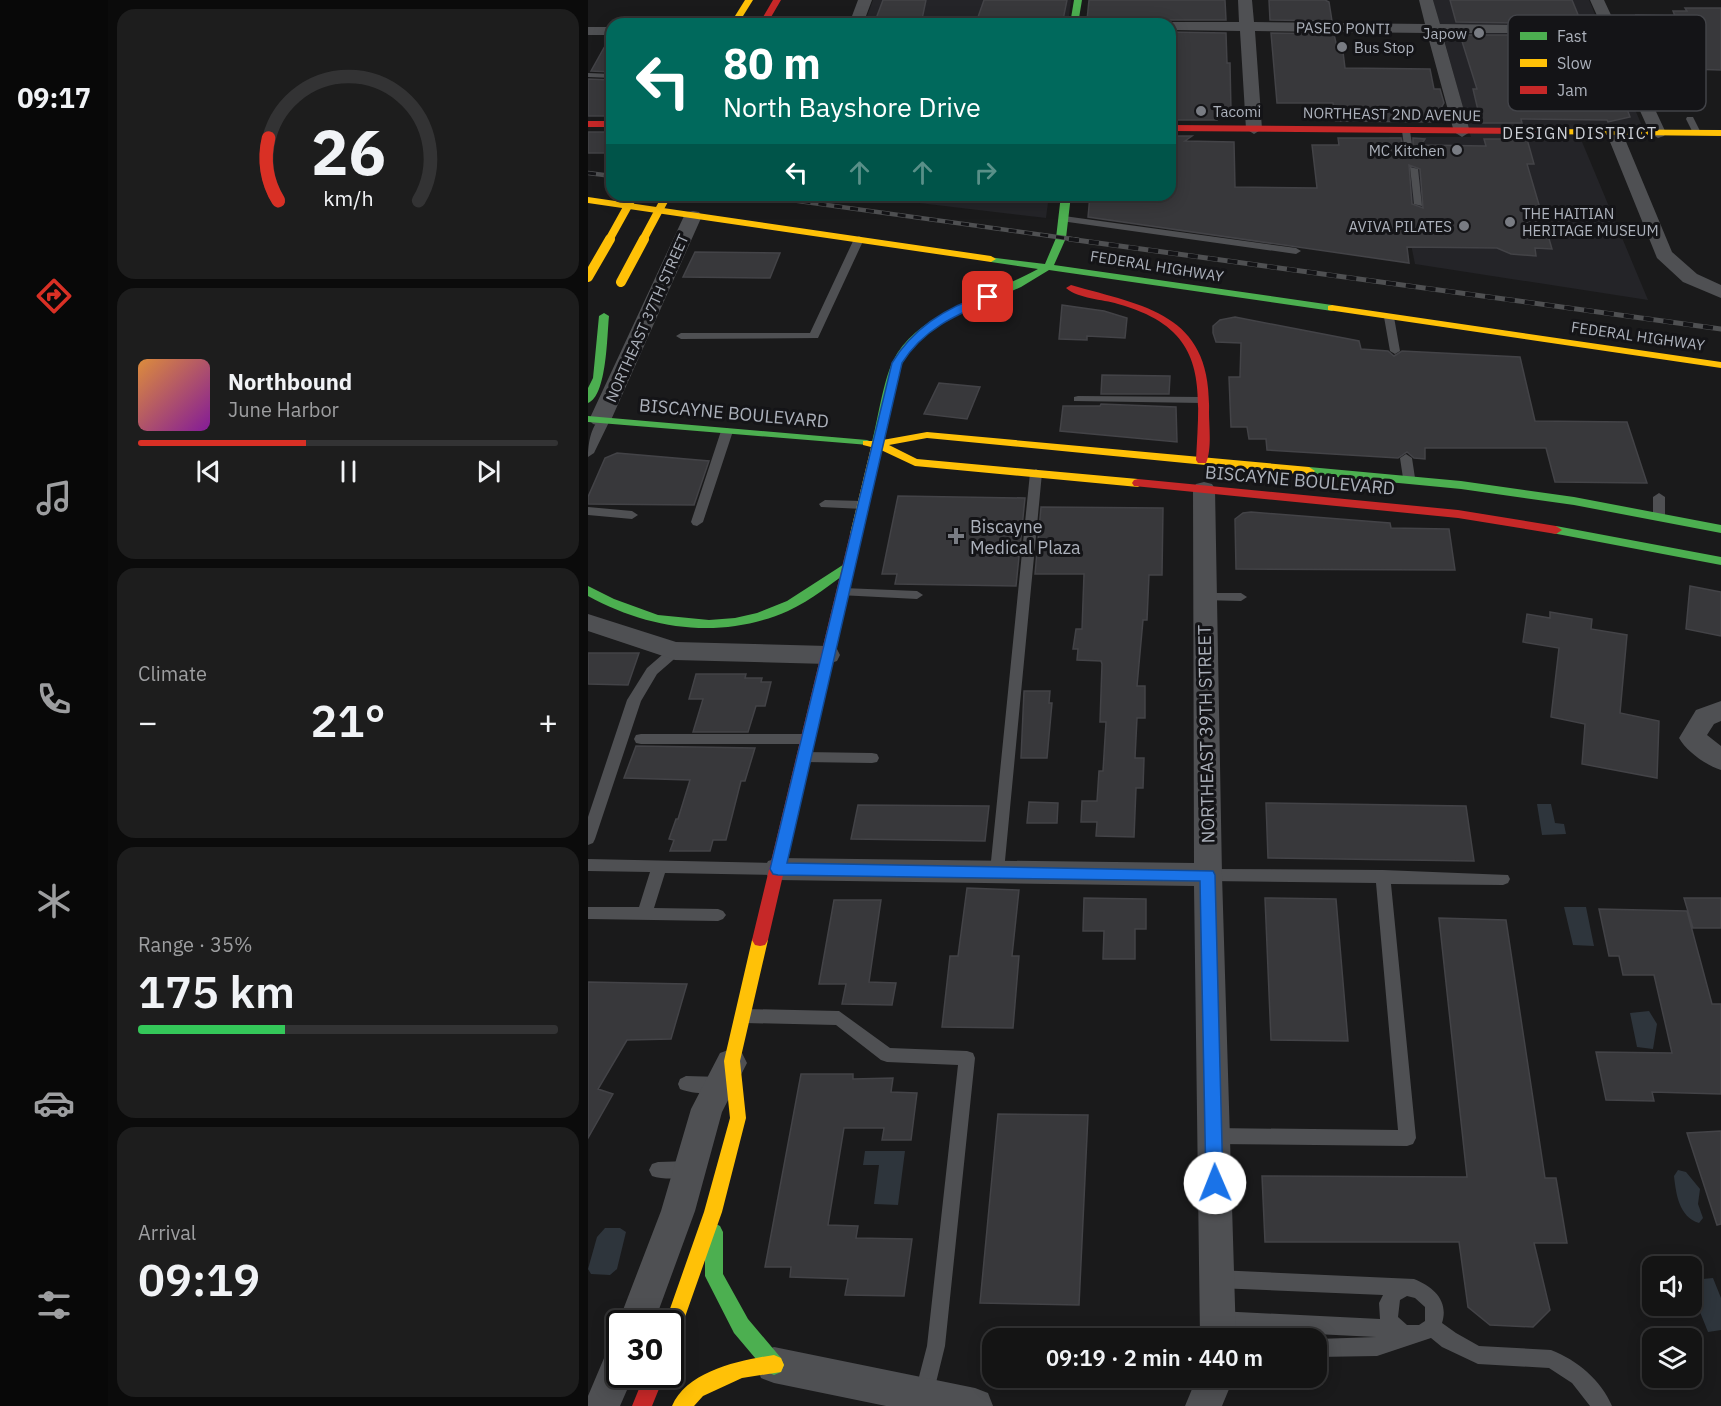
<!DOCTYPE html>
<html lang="en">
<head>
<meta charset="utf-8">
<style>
	:root { --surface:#141414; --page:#1d1d1d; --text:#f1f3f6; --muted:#9d9ea0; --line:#333334; --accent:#d93025 }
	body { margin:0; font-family:"IBM Plex Sans",sans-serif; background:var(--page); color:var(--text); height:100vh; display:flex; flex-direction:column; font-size:22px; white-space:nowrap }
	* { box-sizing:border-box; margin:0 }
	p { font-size:20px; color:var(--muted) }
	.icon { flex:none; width:33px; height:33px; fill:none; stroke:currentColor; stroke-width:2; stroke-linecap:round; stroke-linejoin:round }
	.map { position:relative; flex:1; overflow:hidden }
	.sheet { display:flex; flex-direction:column; gap:9px; padding:9px; background:#0b0b0b; width:480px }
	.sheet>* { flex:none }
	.hud { position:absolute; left:18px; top:18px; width:570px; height:183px; border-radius:18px; box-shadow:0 3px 15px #0003,0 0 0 2px var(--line); background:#00695c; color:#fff; overflow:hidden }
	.fabs { position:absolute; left:1054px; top:1256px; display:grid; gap:12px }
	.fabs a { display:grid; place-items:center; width:60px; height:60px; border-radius:12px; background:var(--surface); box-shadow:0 3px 15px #0003,0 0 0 2px var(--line); font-size:30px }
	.speed { position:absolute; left:18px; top:1310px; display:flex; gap:12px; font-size:30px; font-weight:700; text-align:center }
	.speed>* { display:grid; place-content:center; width:78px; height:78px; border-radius:50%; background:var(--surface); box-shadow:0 3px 15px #0003,0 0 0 2px var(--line); line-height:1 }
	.speed .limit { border:3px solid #111; border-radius:9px; background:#fff; color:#111 }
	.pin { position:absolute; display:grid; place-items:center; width:51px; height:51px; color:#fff; margin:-26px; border-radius:12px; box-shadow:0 3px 9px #0006 }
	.me { position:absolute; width:66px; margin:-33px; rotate:359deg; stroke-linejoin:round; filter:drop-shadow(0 0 4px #0008) }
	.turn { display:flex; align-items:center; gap:21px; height:126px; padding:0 18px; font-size:27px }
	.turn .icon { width:78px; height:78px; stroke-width:2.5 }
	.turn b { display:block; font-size:42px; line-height:51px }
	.lanes { display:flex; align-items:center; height:57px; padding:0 18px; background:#0003; justify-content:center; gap:30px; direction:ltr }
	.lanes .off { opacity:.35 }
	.big { font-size:45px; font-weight:600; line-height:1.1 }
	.sheet .card { flex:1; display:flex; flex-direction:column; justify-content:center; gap:9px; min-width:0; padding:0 21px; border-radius:18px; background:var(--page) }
	.sheet .dial { align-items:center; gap:0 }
	.dial svg { height:156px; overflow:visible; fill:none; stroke:var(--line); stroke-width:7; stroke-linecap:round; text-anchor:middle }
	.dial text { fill:var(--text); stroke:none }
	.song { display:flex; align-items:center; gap:18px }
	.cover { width:72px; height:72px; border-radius:9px; background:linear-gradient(135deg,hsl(30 70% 55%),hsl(290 70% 35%)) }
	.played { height:6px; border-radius:3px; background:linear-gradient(90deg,var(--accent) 40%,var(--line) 40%) }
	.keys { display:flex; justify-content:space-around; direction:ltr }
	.heat { display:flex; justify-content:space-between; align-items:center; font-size:33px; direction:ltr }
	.charge { height:9px; border-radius:4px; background:linear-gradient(90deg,#34c759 35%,var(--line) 0) }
	.trip { position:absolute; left:394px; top:1328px; width:345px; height:60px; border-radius:18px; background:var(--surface); box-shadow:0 3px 15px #0003,0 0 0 2px var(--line); font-weight:600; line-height:60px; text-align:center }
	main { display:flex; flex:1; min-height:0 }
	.tab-bar { display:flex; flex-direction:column; width:108px; justify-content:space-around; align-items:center; background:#080808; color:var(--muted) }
	.tab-bar .icon { width:42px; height:42px }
	.tab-bar .current { color:var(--accent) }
	.tab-bar b { font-size:27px; color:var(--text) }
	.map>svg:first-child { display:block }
</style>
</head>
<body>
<main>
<nav class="tab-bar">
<b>09:17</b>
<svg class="icon current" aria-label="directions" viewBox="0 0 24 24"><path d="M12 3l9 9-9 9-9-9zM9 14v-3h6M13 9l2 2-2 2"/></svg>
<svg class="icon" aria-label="music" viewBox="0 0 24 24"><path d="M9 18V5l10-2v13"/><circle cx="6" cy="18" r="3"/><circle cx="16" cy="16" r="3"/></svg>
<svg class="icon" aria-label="phone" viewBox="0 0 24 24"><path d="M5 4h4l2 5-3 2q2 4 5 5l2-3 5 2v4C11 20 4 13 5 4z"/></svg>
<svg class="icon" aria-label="climate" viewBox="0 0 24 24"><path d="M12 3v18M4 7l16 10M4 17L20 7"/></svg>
<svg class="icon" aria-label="car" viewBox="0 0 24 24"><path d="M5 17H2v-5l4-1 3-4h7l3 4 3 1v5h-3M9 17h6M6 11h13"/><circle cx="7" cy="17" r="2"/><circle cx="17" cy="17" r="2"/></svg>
<svg class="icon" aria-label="filters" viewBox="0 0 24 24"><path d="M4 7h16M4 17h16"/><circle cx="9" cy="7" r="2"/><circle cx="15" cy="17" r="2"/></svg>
</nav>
<section class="sheet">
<div class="card dial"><svg viewBox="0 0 100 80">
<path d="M14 69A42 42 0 1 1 86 69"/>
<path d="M14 69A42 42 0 0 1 9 37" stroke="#d93025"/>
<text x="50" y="56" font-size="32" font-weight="700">26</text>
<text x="50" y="72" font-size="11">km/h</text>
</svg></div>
<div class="card">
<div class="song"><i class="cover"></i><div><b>Northbound</b><p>June Harbor</p></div></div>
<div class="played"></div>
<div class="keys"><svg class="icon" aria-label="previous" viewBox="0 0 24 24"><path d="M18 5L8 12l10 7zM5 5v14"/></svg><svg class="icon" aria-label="pause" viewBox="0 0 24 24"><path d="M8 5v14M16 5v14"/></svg><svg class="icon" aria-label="next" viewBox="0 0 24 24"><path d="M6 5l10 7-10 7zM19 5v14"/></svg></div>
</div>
<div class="card"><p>Climate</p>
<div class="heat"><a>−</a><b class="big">21°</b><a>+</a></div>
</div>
<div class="card"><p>Range · 35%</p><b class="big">175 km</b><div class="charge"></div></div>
<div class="card"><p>Arrival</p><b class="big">09:19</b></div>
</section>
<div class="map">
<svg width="1133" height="1406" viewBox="0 0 1133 1406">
	<rect width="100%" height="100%" fill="#1a1a1b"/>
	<path fill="#242428" d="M285 0H483L480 24H276Z
		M845 0H1001L1054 126 987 125 1060 300 827 264 801 137H883Z
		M264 195H461L458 218Z"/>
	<path fill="#2e353c" d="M949 804H963L967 823 976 824 978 834 954 835Z
		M976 907H998L1006 946 985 945Z
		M1061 1011 1069 1024 1065 1049 1049 1047 1042 1013Z
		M277 1151H317L310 1205 286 1204 291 1165H275Z
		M1090 1170 1098 1172 1112 1189 1110 1204 1115 1218 1111 1223C1091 1217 1088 1194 1086 1176Z
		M17 1228H32L38 1232 29 1269 22 1275 3 1274 0 1269 9 1237Z
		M1125 1278 1133 1298V1330L1120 1332 1104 1292V1280Z"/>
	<path fill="#38383b" stroke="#434347" stroke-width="1.5" fill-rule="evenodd" d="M295 0H338L333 24H286Z
		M396 0H479L475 20 398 18 389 20Z
		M501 0H637L638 20H499Z
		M681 0H737L741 2 744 21 682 20Z
		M862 0H984L1021 90H1032L1042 117 1020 122 1019 120 933 119 934 123H893L885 89H889L872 35H929L938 28 929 23 868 22Z
		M1097 8H1133V70L1102 69 1100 65H1072L1048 15 1087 16 1085 11H1099Z
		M582 32 638 33 639 63H642L643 111 629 120H582Z
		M683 33 746 34 750 52H755L757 68 842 69 846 89H852L856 103 845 122 748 121 745 103H689Z
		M22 37 24 72 3 71Z
		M0 79 24 80V116H0Z
		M0 132H24V153H0Z
		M582 136H604L597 141 646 142 647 187 729 188 724 145H751L750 138H813L815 147 820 150 825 147V138L837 139 833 145 898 146 896 139H939L946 164H939L964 249 947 248 948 256 923 254 909 248 819 247 821 263 500 217 502 195H582ZM821 165 832 169 835 208 824 204Z
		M107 252 192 253 182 278 95 277Z
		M474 305 516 311 539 318 537 338 499 336V340L471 339Z
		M647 317 771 341 773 349 800 351 806 356 814 351 932 357 947 421 1039 422 1059 483 967 482 958 448H837V459L826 458 819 452 810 458 679 450 678 439H661L659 427H643L641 377H652L653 343 628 342 625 333V326L632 320Z
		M514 375 582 376 581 394H513Z
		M351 383 392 387 379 419 336 414Z
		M513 404 588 407 589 442 472 431 475 406H512Z
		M29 453 121 461 106 505 0 504V497L17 458Z
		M310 496 437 498 428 586 307 584 309 574H294Z
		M453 507 575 508 574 575H561L559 620H555L549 686H557V718H549L547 758H556L555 788H548L546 837 508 836 509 822H493L494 801H509L511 771H515L518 722H512L514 664 513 661 489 660 490 649H485L488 629H494L496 574H447Z
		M663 512 802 523 803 528 861 529 867 570 648 569 647 519 655 513Z
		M1102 586 1133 592V636L1098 629Z
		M962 612 1004 619 1003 629 1039 635 1032 713 1071 721 1069 778 994 764 997 724 963 717 971 648 935 642 939 614 962 618Z
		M0 653H51L40 685 0 684Z
		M108 674H158L157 678H174L173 682H183L177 706H168L160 732H105L115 699H101Z
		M436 691H462L461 703H464L459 758H433Z
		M48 746 167 748 157 781H153L138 840H125L122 851H82L86 840 81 839 88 819H90L102 780 36 778Z
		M441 802 470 803 469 823H439Z
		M678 803 878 806 886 861 680 858Z
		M270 805 401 806 397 841 263 839Z
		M379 888 431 890 424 956H431L425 1028 354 1027 362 956H370Z
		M496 898 558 899V929H547V959H515L516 931H495Z
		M677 898 748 899 760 1041 683 1040Z
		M1096 898H1133V928H1105Z
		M246 900H293L281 982 308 983 304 1005 254 1004 258 984H231Z
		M1011 909 1099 911 1124 1004H1133V1094L1064 1092 1066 1101 1018 1100 1008 1052 1084 1053 1066 975H1035L1031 956H1021Z
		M851 918 918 920 957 1178H968L979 1243H946L962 1310 945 1327 902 1325 880 1307 871 1242H677L674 1176 879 1177Z
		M0 982 99 984 83 1039 39 1040 10 1089 25 1094 0 1138Z
		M213 1074H265V1079L305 1078 303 1092 329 1093 323 1140H294L296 1128H256L240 1225 270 1226 268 1238 324 1239 316 1296 257 1295 260 1279 202 1277 203 1267H177Z
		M410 1114 500 1115 491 1305 392 1303Z
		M1133 1131V1224L1129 1225 1099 1133Z"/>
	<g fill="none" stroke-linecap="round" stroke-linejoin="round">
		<path fill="#4f5053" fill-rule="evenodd" d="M0 73 24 74V78L0 77Z
			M1099 117H1105L1113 133 1112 135H1106L1098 119Z
			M818 128 822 131 824 145 820 148 816 145 814 131Z
			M822 167 830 169 834 206 826 204Z
			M476 216 708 248 713 251 708 254 473 221V217Z
			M271 236 276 239 230 338 93 339 88 336 93 333H222L266 239Z
			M801 314 806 317 812 351 807 354 802 351 796 317Z
			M490 396 614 397 619 400 614 403 486 401V397Z
			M16 417 22 420 6 453 0 457C0 444 3 422 16 417Z
			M139 428 145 431 115 522 109 526 105 525 103 522 133 431Z
			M818 454 824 458 827 478 821 482 815 478 812 458Z
			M448 469 454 473 416 871 414 875 409 877 404 875 402 871 442 473Z
			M1071 493 1077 497V517L1071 521 1065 517V497Z
			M237 500 275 501 281 505 275 509 233 507 231 504Z
			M0 507 44 511 50 515 44 519 0 515Z
			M255 588 329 591 335 595 329 599 251 595 249 592 251 589Z
			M617 593H653L659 597 653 601 613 600 611 597Z
			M87 646 92 648 94 651 92 654 69 674 53 701 7 839 5 843 0 845V817L39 700 59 668 82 648Z
			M53 734H220L225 735 227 739 225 743 220 744H53L48 743 46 739 48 735Z
			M216 752 284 753 289 754 291 758 289 762 284 763 216 762 211 761 209 757 211 753Z
			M0 859 188 863 193 865 195 869 193 873 188 875 77 873 66 908 130 909 135 911 138 915 135 919 130 921 0 919V907H51L62 872 0 871Z
			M620 869 795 870 920 875 922 879 920 883 915 885 803 884 828 1138 825 1144 819 1146 625 1144 619 1142 616 1136 619 1130 625 1128 810 1130 788 883 620 881 615 879 613 875 615 871Z
			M157 1009 251 1011 302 1048 379 1051 385 1053 387 1058 357 1346 343 1403 336 1406 329 1403 326 1396 339 1346 370 1065 299 1062 293 1060 248 1025 157 1023 151 1021 149 1016 151 1011Z
			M98 1076 133 1077 139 1080 141 1085 139 1090C127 1095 104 1094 92 1089L90 1084 92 1079Z
			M102 1161 108 1163 111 1169 108 1175C96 1179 76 1180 64 1176L61 1170 64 1164 70 1162Z
			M629 1270 826 1279C846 1287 861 1301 854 1323L868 1333 891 1346 963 1350C989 1360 1013 1380 1024 1406H1002L984 1383 961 1368 890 1364 854 1347 843 1338 789 1356 729 1357V1339L788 1337 630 1329 623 1327 621 1320 623 1313 630 1311 792 1319 791 1303 795 1295 629 1288 623 1285 620 1279 623 1273ZM819 1296 827 1298 837 1307V1321L831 1325H819L810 1317 812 1300Z"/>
		<path fill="#4f5053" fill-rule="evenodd" d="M270 0H284L275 24H261Z
			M650 0H664L666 22 837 24 831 0H845L852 24 929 25 936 29 929 33H854L882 132 874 137 866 132 839 33 667 31 674 129 666 134 658 129 652 31 582 30V24H576L582 22H651Z
			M1002 0H1016L1078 133 1076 136 1070 138 1062 133Z
			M398 20H410L417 24H391Z
			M0 27H24V35H0Z
			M1026 127 1034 132 1084 252 1109 274 1133 285V298L1095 282 1069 258 1018 132Z
			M105 211 111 212 114 216 23 420 19 424 12 426 5 424 1 420 96 216 99 212Z
			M616 482 624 484 627 489 634 875 648 1338H612L606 886 190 880 180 877 176 869 180 861 190 858 606 863 605 489 608 484Z
			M0 614 88 642 240 646 249 649 252 655 249 661 240 664 87 660 0 631Z
			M1133 701V721L1126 724 1119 735 1133 746V770C1118 765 1099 752 1091 738L1108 710Z
			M143 1049 154 1053 159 1063 134 1112 107 1211 66 1323H32V1326L30 1323 73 1211 103 1109 132 1053Z
			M32 1346V1374H46L32 1406H0V1396L19 1351Z
			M186 1347 387 1388 400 1393 405 1406H298L186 1383 173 1378 168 1365 173 1352Z
			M609 1377H646L634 1406H597Z"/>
		<path fill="#4caf50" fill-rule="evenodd" d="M486 0H494L490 24H482Z
			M473 195H483L478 238 466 265 744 305 749 308 744 311 461 270 433 287 356 321 323 348 314 364 293 446 0 422V416L279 440 284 442C290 419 295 382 305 361 330 311 404 295 450 269L403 262 398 259 400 257 457 264 468 238Z
			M16 313 21 316C19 335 19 396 0 403V388L5 378 11 316Z
			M721 467 873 481 986 497 1133 525V533L986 505 873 489 717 474 715 471Z
			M968 526 1133 557V565L964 533 962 530Z
			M261 561 265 562 267 565 265 568C244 583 224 600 200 611 134 640 62 630 0 596V586L26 599 70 615 121 620 147 618 169 613 199 601Z
			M126 1223 132 1226 135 1232V1274L160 1319 193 1358 196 1365 193 1372 186 1375 179 1372 146 1333 120 1282 117 1276V1232L120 1226Z"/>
		<path fill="#ffc107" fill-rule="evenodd" d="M157 0H165L150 24H142Z
			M946 129 1133 130V136L949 134 945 131Z
			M0 197 403 256 408 259 403 262 0 203Z
			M744 305 1133 362V368L740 310V306Z
			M339 432 721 467 727 471 721 475 339 438 301 445 329 459 550 479 556 483 550 487 327 466 293 450 274 534 268 538 264 537 262 534 283 447 275 445V441H289Z
			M172 934 177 935 180 940 152 1061 158 1118 134 1212 91 1334 89 1341 82 1343V1323H77L116 1212 142 1118 136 1061 164 940 167 935Z
			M186 1355 193 1358 196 1365 193 1372 154 1378 115 1396 106 1406H84C99 1371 152 1360 186 1355Z"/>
		<path fill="#c62828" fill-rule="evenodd" d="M185 0H193L179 24H171Z
			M0 121H24V127H0Z
			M582 125 949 128 953 131 949 134 582 131Z
			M483 285C560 307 624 314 621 412 621 427 624 449 618 463H610L608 460C612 383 620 329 530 304 514 299 491 299 478 288Z
			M550 479 870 510 968 526 974 530 968 534 870 518 546 486 544 483 546 480Z
			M268 530 274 534 180 940 177 945 172 946 167 945 164 940 262 534Z
			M57 1374H77L64 1406H44Z"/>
		<g stroke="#4f5052" stroke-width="4.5">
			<path id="rail-far1" d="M0 173 24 176
				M167 195 491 240"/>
		</g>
		<g stroke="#4f5052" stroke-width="5">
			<path id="rail" d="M481 239 1133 329"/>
		</g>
		<use href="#rail-far1" stroke="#141417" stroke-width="3" stroke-dasharray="8" stroke-linecap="butt"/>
		<use href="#rail" stroke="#141417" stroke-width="4" stroke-dasharray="10" stroke-linecap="butt"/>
		<path stroke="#ffc107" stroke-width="8" d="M21 240 46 195
			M55 240 79 195"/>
		<path stroke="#ffc107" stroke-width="10" d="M0 277 22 239
			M33 282 56 239"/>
	</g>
	<path fill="#1a73e8" stroke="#114b97" stroke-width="1.5" d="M400 294 405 297 403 300C368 315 335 329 314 363L199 863 625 871 627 875 635 1183 633 1189 627 1192 620 1189 618 1183 612 881 190 875 185 874 182 869 304 363C325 328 360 306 400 294Z"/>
	<g fill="#797c83" stroke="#141417" stroke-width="2">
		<circle cx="891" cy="33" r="6"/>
		<circle cx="754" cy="47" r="6"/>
		<circle cx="613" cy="111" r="6"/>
		<circle cx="869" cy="150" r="6"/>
		<circle cx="922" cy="222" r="6"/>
		<circle cx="876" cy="226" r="6"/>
		<path d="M365 527h6v6h6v6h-6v6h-6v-6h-6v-6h6z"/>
	</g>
	<g text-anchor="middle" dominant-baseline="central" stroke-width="6" stroke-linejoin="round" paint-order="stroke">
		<g font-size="15" fill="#acb1bb" stroke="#141417">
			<text transform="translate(755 28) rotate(1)">PASEO PONTI</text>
			<text transform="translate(804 114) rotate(1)">NORTHEAST 2ND AVENUE</text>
			<text transform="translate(569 266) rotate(9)">FEDERAL HIGHWAY</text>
			<text transform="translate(59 318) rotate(-66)">NORTHEAST 37TH STREET</text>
			<text transform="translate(1050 336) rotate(8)">FEDERAL HIGHWAY</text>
		</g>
		<g font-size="15" fill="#acb1bb" stroke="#141417" text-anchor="end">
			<text x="879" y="33">Japow</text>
			<text x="766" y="47" text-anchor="start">Bus Stop</text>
			<text x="625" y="111" text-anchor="start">Tacomi</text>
			<text x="857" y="150">MC Kitchen</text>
			<text x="934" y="213" text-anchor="start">THE HAITIAN<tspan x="934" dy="17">HERITAGE MUSEUM</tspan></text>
			<text x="864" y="226">AVIVA PILATES</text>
		</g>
		<g font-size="16" letter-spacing="1.5" fill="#cdd0d7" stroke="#141417">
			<text x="992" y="133">DESIGN DISTRICT</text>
		</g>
		<g font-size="18" fill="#acb1bb" stroke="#141417">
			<text transform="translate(146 413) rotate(5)">BISCAYNE BOULEVARD</text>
			<text transform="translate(712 480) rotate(5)">BISCAYNE BOULEVARD</text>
			<text transform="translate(618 734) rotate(-91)">NORTHEAST 39TH STREET</text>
		</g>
		<g font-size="18" fill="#acb1bb" stroke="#141417" text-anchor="start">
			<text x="382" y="526">Biscayne<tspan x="382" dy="21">Medical Plaza</tspan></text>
		</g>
	</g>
	<rect x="920" y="15" width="198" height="96" rx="9" fill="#141417" stroke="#424348" stroke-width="1.5"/>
	<rect x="932" y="32" width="27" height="8" fill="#4caf50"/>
	<rect x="932" y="59" width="27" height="8" fill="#ffc107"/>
	<rect x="932" y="86" width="27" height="8" fill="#c62828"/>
	<g font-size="16" fill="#acb1bb">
		<text x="969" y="42">Fast</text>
		<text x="969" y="69">Slow</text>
		<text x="969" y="96">Jam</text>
	</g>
</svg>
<div class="fabs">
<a><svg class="icon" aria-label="sound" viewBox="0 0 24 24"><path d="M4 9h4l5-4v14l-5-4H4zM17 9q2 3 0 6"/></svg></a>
<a><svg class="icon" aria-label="layers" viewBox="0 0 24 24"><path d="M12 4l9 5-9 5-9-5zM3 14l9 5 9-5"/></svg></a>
</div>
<div class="speed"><div class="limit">30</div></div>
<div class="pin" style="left:400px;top:297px;background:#d93025"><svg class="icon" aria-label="arrive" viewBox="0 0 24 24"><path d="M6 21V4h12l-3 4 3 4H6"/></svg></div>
<svg class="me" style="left:627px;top:1183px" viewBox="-20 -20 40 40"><circle r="19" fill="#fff"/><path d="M0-13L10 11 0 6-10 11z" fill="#1a73e8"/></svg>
<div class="trip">09:19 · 2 min · 440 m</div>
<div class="hud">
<div class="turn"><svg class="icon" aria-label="left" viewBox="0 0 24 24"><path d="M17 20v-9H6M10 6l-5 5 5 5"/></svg><div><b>80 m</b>North Bayshore Drive</div></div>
<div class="lanes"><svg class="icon" aria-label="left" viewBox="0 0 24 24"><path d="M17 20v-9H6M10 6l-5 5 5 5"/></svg><svg class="icon off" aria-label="ahead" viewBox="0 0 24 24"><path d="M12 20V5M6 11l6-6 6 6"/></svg><svg class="icon off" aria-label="ahead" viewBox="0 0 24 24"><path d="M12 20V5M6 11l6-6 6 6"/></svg><svg class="icon off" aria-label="right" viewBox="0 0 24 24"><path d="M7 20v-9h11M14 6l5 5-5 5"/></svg></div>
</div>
</div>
</main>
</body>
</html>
